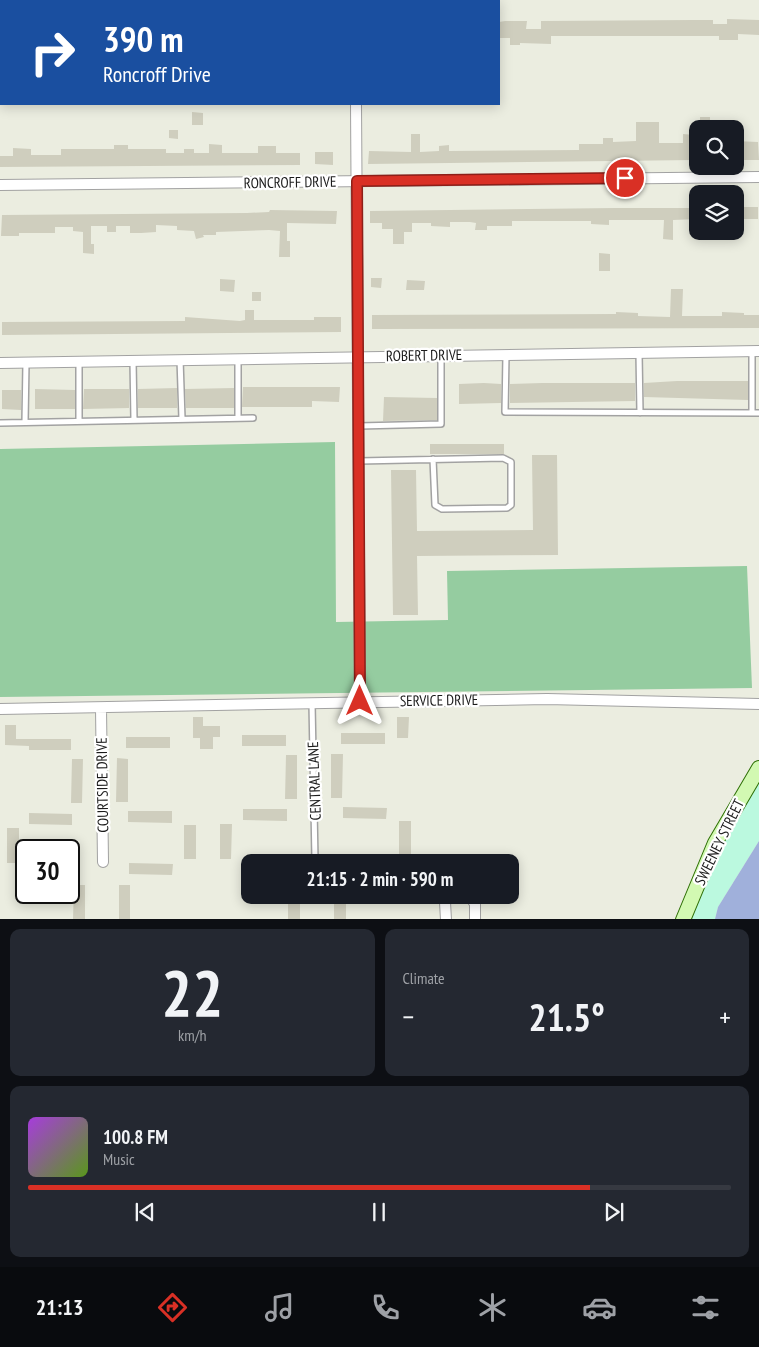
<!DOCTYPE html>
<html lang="en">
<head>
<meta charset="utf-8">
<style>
	:root { --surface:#171b24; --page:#242831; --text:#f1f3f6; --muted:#9ea1a6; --line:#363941; --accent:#d93025 }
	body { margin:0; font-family:"PT Sans Narrow",sans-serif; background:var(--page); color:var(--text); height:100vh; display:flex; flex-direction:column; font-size:19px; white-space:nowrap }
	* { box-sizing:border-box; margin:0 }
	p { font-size:16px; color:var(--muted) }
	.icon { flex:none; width:28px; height:28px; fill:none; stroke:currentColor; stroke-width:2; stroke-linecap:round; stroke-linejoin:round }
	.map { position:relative; height:919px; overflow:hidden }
	.side { display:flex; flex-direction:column; gap:10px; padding:10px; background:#0d0f14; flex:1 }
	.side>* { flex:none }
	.top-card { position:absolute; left:0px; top:0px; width:500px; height:105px; box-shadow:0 2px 12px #0003; background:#1a4fa0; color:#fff; overflow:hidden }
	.controls { position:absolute; left:689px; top:120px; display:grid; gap:10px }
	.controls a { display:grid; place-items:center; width:55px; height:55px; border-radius:10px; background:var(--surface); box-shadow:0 2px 12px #0003; font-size:25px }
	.speed { position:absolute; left:15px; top:839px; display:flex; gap:10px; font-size:25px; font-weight:700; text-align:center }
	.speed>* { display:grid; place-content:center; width:65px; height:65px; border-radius:50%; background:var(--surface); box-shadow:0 2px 12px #0003; line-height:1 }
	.speed .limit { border:2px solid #111; border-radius:8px; background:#fff; color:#111 }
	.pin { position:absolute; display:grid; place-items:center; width:42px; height:42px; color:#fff; margin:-21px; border:2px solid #fff; border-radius:50%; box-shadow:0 1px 5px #0007 }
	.me { position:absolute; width:55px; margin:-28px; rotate:0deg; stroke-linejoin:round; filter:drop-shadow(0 0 4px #0008) }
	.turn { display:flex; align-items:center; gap:18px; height:105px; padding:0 20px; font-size:22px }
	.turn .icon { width:65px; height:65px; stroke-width:2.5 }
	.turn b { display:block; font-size:35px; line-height:42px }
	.big { font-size:38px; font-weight:700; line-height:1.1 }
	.side .card { flex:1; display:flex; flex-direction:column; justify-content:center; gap:8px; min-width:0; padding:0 18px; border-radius:10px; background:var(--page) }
	.side .dial { align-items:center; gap:0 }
	.dial b { font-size:65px; line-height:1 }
	.song { display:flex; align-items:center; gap:15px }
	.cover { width:60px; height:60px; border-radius:8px; background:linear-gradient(135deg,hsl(280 70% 55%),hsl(90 70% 35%)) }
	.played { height:5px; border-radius:2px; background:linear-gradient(90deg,var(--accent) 80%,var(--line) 80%) }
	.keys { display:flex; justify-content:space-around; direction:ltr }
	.heat { display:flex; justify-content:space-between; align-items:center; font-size:28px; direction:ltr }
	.side .tiles { flex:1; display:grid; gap:10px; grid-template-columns:1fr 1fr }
	.card:last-child { grid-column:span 2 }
	.trip { position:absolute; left:241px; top:854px; width:278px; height:50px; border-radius:10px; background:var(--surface); box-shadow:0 2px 12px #0003; font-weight:700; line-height:50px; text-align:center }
	.menu { display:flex; height:80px; justify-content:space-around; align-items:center; background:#090b0e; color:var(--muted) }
	.menu .icon { width:35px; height:35px }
	.menu .selected { color:var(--accent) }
	.menu b { font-size:22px; color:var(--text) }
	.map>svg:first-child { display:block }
</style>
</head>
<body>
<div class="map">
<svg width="759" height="920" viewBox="0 0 759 920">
	<rect width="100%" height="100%" fill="#ebede0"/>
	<path fill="#95cca0" d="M335 442 336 622 448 620 447 571 747 566 752 688 0 697V449Z"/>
	<path fill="#bbf9df" d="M759 772V841L718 907 715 919 683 920Z"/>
	<path fill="#a0b0db" d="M759 841V919H715L718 907Z"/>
	<path fill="#cfcebe" d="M727 19 759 20V35L738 34V40H719V36H551V44L520 43V45H510V38H499V22L505 21H527L526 29H541V21L692 20H713V24H727Z
		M192 112 203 113V125H192Z
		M700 117H710V128L700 127Z
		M636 122H659V143H683V134L694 135V160L368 164 369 151 411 152V134H420V152L439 151V146L449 145V151L579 150V144H603V138H613V142L636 141Z
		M169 130H178V139L169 138Z
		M735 141 758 142 759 160H735Z
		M209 144 222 145V153H258V146H276V153H300V165L0 167V156H13V148L31 149V155H61V149H114V145H128V149H166V153H184V149H194V153H209Z
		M315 152H333V165L315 164Z
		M740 207H758V219H740Z
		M615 208H698V219L673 220V240L663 239 664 220H609V225L591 224V221H512V226H487V230H475L476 223 470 222H450V227L431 226V223H412V232H404V244H393V229H382V223H370V211Z
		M270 210 337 211 336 224 287 223V241H290V257H279L280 231 269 230 216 232V235H203L204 237 196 239 194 231 177 230V226L156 225V232L141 233H130V226H116V232H107V226H91V244H94V254L83 253V232L73 231V227H55V233H19V236H1L2 215 247 213 269 212Z
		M599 253 610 254V271H599Z
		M371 278H382L381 288 371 287Z
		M220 279 235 280 234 292 220 291Z
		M407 280 425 281 424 290H406Z
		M671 289H683L682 316H722V312L744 313V315H759V328L372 329V315L616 314V312L638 313V316L670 317Z
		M252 292H261V301H252Z
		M245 310H254V320H314V317H341V332L2 335V322L185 321V317L240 321 245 320Z
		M677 381H748V400L644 397V383Z
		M484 383 501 384V403L459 404V384Z
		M542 383H635V401L510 403V384Z
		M243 387H340L339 402 312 401V407H242Z
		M177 388V408H138V389Z
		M234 388V408H186L185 389Z
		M35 389 75 390V409H35Z
		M84 389H129V408L83 409Z
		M2 390H21V410L2 409Z
		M384 397 437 398V420L383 421Z
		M430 444H504V454H430Z
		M532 455H557L558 555 417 556 418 615H393L391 470H416L417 531 533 530Z
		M193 717H203V726H220V737H213V749H200V738H193Z
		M397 717H409L408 738H397Z
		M5 725H16V739H71V750H29V746L5 745Z
		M341 733H385V744H341Z
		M242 735H286V746H242Z
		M126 737H170V748H126Z
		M331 754H343L342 798H331Z
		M286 755H297V799H285Z
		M117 758 128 759V802H116Z
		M72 759H83L82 803H71Z
		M343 807 387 808 386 819 343 818Z
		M243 809H287V821L243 820Z
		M128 811H172V823L128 822Z
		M29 813 72 814V825L29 824Z
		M399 821H411V856L399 855Z
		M220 824H232L231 859H220Z
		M184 825H196V859H184Z
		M7 828H19V863H7Z
		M129 863 173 864 172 875 129 874Z
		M74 885H85V920H73Z
		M119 885H130V920H119Z
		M288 895H300V920H288Z
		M334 895H346V920H334Z"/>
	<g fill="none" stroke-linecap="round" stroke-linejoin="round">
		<g stroke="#a2a2a2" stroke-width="8">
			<path id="lane" d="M752 351V413
				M639 353 640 413
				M506 355 505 412 759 413
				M180 359 182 419
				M133 360 134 420
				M79 362V421
				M238 418V358
				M25 422 26 363
				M0 423 253 418
				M359 426 441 424V355
				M359 461 503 458 511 462V505L507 508 442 509 435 505 433 459
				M312 703 315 860"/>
		</g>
		<g stroke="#a2a2a2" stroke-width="12">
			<path id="street" d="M354 0V1
				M356 104 360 701
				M0 185 759 177
				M0 363 759 351
				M101 708 103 862
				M0 709 547 699 759 704
				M469 895 475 904V920
				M446 920 445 902 452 895"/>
		</g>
		<g stroke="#2e6f05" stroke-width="16">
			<path id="secondary" d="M683 920 715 843 759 768"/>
		</g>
		<use href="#lane" stroke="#fff" stroke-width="5"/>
		<use href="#street" stroke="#fff" stroke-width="10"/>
		<use href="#secondary" stroke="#d2f9b2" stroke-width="14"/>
	</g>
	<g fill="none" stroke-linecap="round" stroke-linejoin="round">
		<g stroke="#8d1f18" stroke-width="12">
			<path id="route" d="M360 701 357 181 625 178"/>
		</g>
		<use href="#route" stroke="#d93025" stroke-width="9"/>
	</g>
	<g text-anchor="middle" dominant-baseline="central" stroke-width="4.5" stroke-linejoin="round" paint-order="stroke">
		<g font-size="15" fill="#1b1b1b" stroke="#fff">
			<text transform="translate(290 182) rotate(-1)">RONCROFF DRIVE</text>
			<text transform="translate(424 355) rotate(-1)">ROBERT DRIVE</text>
			<text transform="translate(439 700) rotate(-1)">SERVICE DRIVE</text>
			<text transform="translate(314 781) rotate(-92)">CENTRAL LANE</text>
			<text transform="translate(102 785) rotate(-91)">COURTSIDE DRIVE</text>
			<text transform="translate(719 842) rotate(-64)">SWEENEY STREET</text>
		</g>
	</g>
</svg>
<div class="controls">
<a><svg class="icon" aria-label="search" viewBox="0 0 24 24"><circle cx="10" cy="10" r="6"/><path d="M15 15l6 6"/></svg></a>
<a><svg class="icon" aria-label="layers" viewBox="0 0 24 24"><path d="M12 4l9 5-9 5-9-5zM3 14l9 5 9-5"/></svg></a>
</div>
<div class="speed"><div class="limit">30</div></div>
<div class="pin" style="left:625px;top:178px;background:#d93025"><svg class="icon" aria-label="arrive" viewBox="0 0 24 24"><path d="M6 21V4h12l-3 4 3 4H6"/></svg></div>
<svg class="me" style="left:360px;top:701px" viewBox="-20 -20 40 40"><path d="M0-17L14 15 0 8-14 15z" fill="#d93025" stroke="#fff" stroke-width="4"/></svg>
<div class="trip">21:15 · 2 min · 590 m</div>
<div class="top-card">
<div class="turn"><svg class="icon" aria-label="right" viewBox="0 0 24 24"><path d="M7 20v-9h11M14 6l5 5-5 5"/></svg><div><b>390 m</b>Roncroff Drive</div></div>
</div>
</div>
<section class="side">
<div class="tiles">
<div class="card dial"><b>22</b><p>km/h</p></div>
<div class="card"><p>Climate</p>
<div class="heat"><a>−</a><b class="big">21.5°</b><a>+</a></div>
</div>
<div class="card">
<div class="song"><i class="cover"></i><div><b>100.8 FM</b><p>Music</p></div></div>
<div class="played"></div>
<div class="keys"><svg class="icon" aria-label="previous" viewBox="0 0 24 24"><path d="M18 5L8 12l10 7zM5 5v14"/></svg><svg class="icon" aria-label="pause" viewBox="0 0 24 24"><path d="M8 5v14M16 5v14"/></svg><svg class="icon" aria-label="next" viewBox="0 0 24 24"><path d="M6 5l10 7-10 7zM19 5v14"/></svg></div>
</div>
</div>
</section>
<nav class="menu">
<b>21:13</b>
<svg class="icon selected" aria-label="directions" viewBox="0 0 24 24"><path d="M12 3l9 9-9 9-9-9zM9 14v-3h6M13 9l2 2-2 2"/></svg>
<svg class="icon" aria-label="music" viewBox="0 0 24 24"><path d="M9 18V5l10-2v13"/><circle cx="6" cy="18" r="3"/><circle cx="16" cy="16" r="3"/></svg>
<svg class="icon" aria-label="phone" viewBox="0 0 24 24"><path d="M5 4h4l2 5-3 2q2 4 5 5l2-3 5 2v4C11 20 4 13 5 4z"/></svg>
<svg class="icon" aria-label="climate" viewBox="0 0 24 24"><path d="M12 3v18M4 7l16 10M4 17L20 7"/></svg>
<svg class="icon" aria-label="car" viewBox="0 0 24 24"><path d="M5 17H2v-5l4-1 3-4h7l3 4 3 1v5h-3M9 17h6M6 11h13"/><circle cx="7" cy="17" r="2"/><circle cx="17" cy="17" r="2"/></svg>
<svg class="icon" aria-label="filters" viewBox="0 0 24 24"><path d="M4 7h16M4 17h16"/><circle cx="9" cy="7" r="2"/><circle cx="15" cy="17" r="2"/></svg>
</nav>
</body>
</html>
